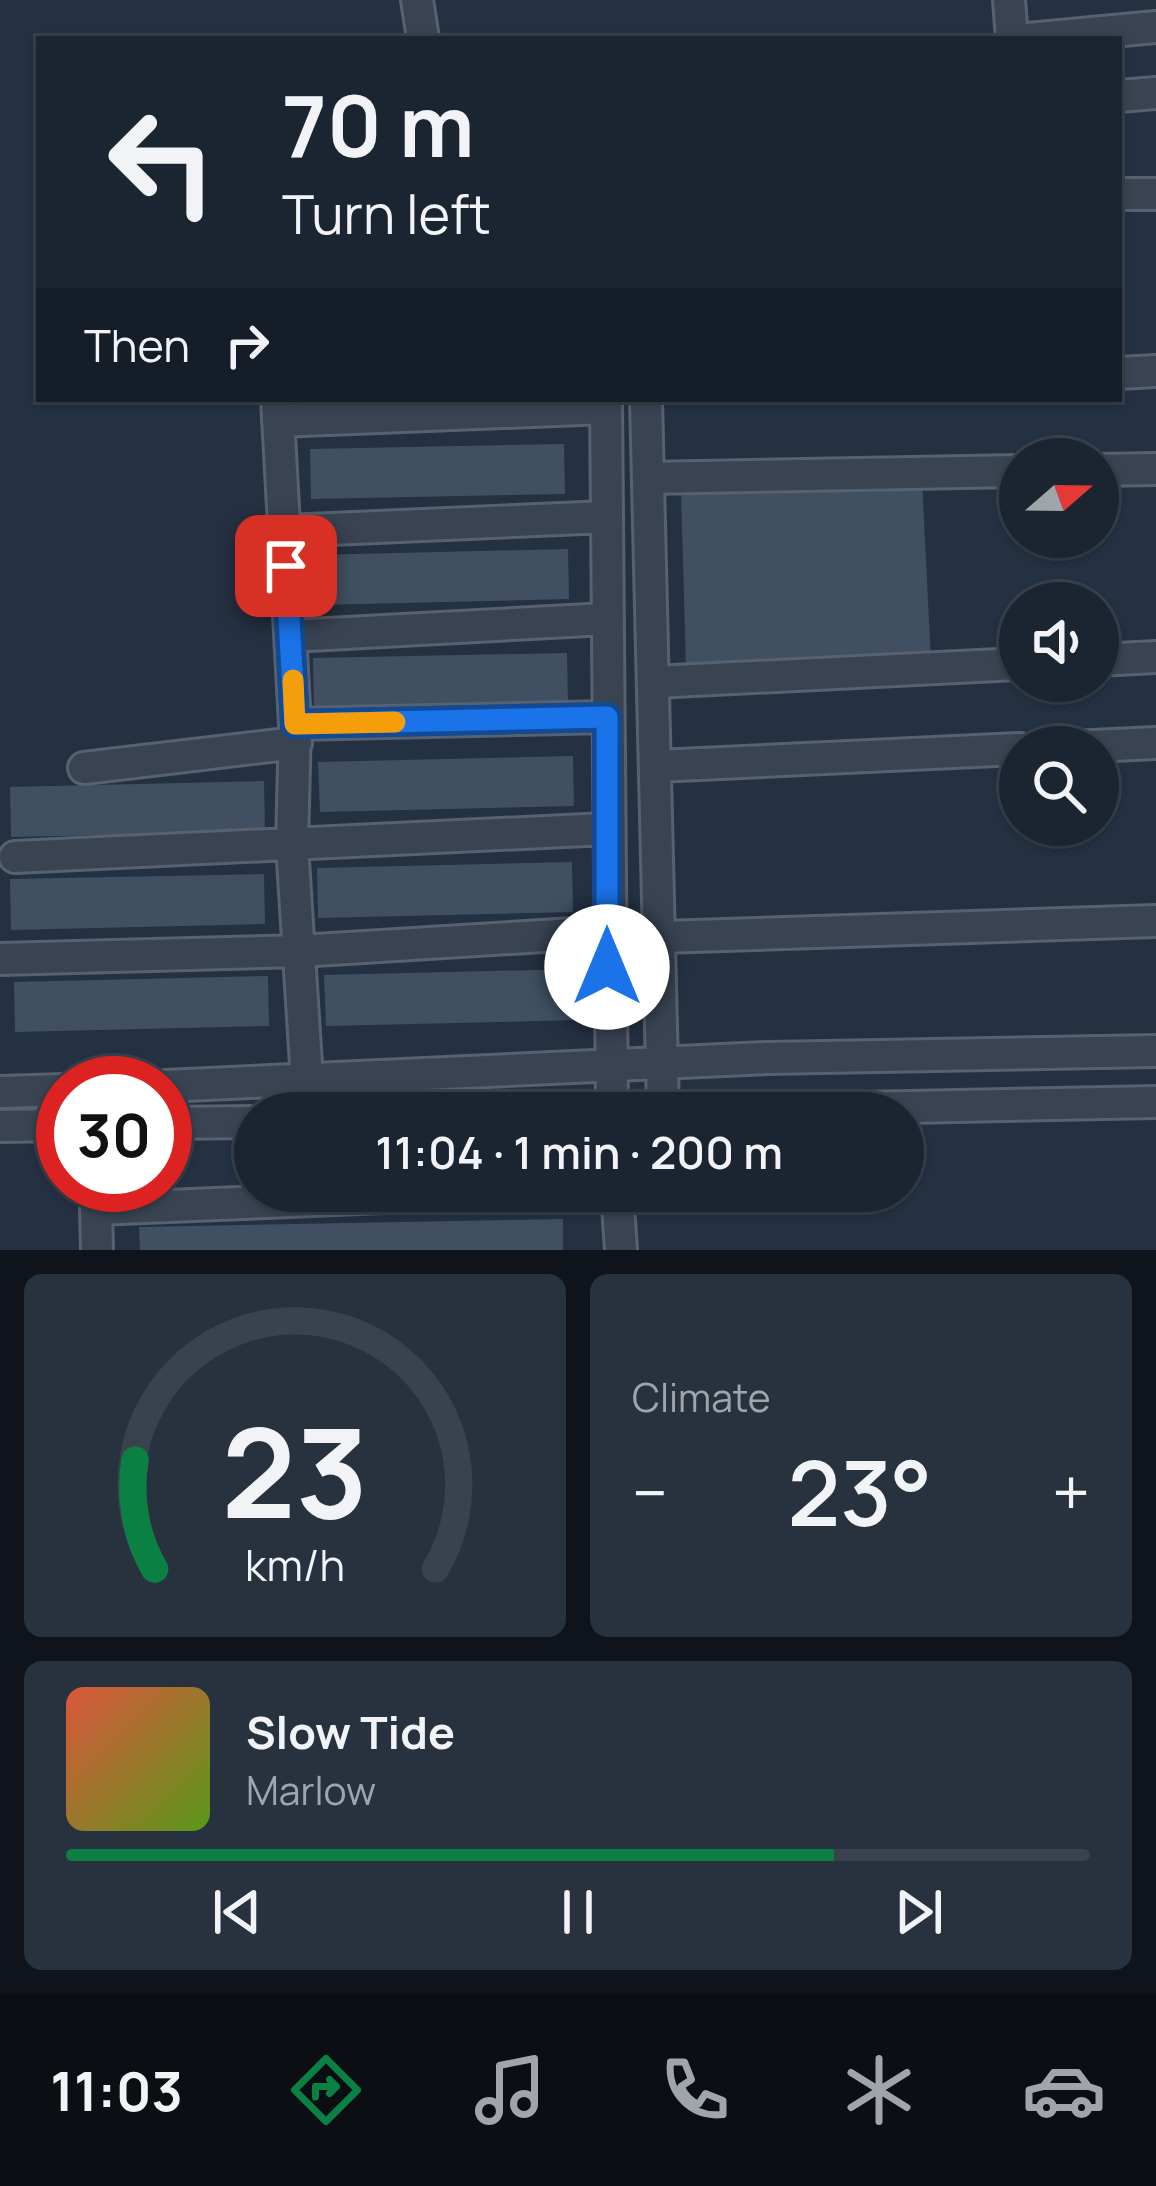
<!DOCTYPE html>
<html lang="en">
<head>
<meta charset="utf-8">
<style>
	:root { --surface:#1b2532; --page:#28313e; --text:#f1f3f6; --muted:#a0a5ac; --line:#39424d; --accent:#0b8043 }
	body { margin:0; font-family:Manrope,sans-serif; background:var(--page); color:var(--text); height:100vh; display:flex; flex-direction:column; font-size:45px; white-space:nowrap }
	* { box-sizing:border-box; margin:0 }
	p { font-size:39px; color:var(--muted) }
	.icon { flex:none; width:66px; height:66px; fill:none; stroke:currentColor; stroke-width:2; stroke-linecap:round; stroke-linejoin:round }
	.map { position:relative; height:1250px; overflow:hidden }
	.panel { display:flex; flex-direction:column; gap:24px; padding:24px; background:#0f141c; flex:1 }
	.panel>* { flex:none }
	.guide { position:absolute; left:36px; top:36px; width:1086px; height:366px; border-radius:0px; box-shadow:0 3px 9px #0004,0 0 0 3px var(--line); background:#1b2532; color:var(--text); overflow:hidden }
	.needle { width:78px; rotate:70deg }
	.tools { position:absolute; left:999px; top:438px; display:grid; gap:24px }
	.tools a { display:grid; place-items:center; width:120px; height:120px; border-radius:50%; background:var(--surface); box-shadow:0 3px 9px #0004,0 0 0 3px var(--line); font-size:60px }
	.speed { position:absolute; left:36px; top:1056px; display:flex; gap:24px; font-size:60px; font-weight:700; text-align:center }
	.speed>* { display:grid; place-content:center; width:156px; height:156px; border-radius:50%; background:var(--surface); box-shadow:0 3px 9px #0004,0 0 0 3px var(--line); line-height:1 }
	.speed .limit { border:18px solid #d22; background:#fff; color:#111 }
	.pin { position:absolute; display:grid; place-items:center; width:102px; height:102px; color:#fff; margin:-51px; border-radius:24px; box-shadow:0 6px 18px #0006 }
	.me { position:absolute; width:132px; margin:-66px; rotate:0deg; stroke-linejoin:round; filter:drop-shadow(0 0 9px #0008) }
	.turn { display:flex; align-items:center; gap:42px; height:252px; padding:0 48px; font-size:54px }
	.turn .icon { width:156px; height:156px; stroke-width:2.5 }
	.turn b { display:block; font-size:84px; line-height:102px }
	.then { display:flex; align-items:center; height:114px; padding:0 48px; background:#0003; gap:24px; font-size:45px }
	.big { font-size:90px; font-weight:600; line-height:1.1 }
	.panel .widget { flex:1; display:flex; flex-direction:column; justify-content:center; gap:18px; min-width:0; padding:0 42px; border-radius:18px; background:var(--page) }
	.panel .dial { align-items:center; gap:0 }
	.dial svg { height:312px; overflow:visible; fill:none; stroke:var(--line); stroke-width:7; stroke-linecap:round; text-anchor:middle }
	.dial text { fill:var(--text); stroke:none }
	.song { display:flex; align-items:center; gap:36px }
	.cover { width:144px; height:144px; border-radius:18px; background:linear-gradient(135deg,hsl(10 70% 55%),hsl(90 70% 35%)) }
	.played { height:12px; border-radius:6px; background:linear-gradient(90deg,var(--accent) 75%,var(--line) 75%) }
	.keys { display:flex; justify-content:space-around; direction:ltr }
	.heat { display:flex; justify-content:space-between; align-items:center; font-size:66px; direction:ltr }
	.panel .tiles { flex:1; display:grid; gap:24px; grid-template-columns:1fr 1fr }
	.widget:last-child { grid-column:span 2 }
	.trip { position:absolute; left:234px; top:1092px; width:690px; height:120px; border-radius:60px; background:var(--surface); box-shadow:0 3px 9px #0004,0 0 0 3px var(--line); font-weight:600; line-height:120px; text-align:center }
	.tab-bar { display:flex; height:192px; justify-content:space-around; align-items:center; background:#0b0f14; color:var(--muted) }
	.tab-bar .icon { width:84px; height:84px }
	.tab-bar .active { color:var(--accent) }
	.tab-bar b { font-size:54px; color:var(--text) }
	.map>svg:first-child { display:block }
</style>
</head>
<body>
<div class="map">
<svg width="1156" height="1250" viewBox="0 0 1156 1250">
	<rect width="100%" height="100%" fill="#243142"/>
	<path fill="#405062" d="M564 444 565 494 311 499 310 449Z
		M922 481 931 660 686 669 681 492Z
		M568 549 569 599 315 605 314 555Z
		M567 653 568 703 314 709 313 658Z
		M573 756 574 806 320 812 318 762Z
		M264 781 265 832 11 837 10 787Z
		M572 862 573 912 318 918 317 868Z
		M264 874 265 924 11 930 10 879Z
		M578 969 580 1020 326 1026 324 975Z
		M268 976 269 1026 15 1032 14 982Z
		M563 1219V1250H140L139 1227Z"/>
	<g fill="none" stroke-linecap="round" stroke-linejoin="round">
		<g stroke="#57616f" stroke-width="36">
			<path id="minor" d="M417 0 423 39
				M1009 0 1012 39
				M1028 39 1156 27
				M1119 96 1156 93
				M1119 194H1156
				M1119 373 1156 371
				M277 399 295 724
				M606 399 612 1113
				M646 399 663 1110
				M278 421 606 408
				M1098 470 1156 469
				M648 478 1020 471
				M285 531 606 517
				M290 636 607 619
				M1098 660 1156 657
				M654 682 1020 664
				M1071 747 1156 743
				M657 766 1020 749
				M84 768 296 743
				M15 857 607 829
				M662 937 1156 921
				M0 959 299 951 607 932
				M307 1080 292 845 295 724 607 717
				M165 1086 767 1058 1156 1051
				M0 1092 63 1090
				M613 1113 1156 1102
				M165 1123 255 1122
				M0 1126 63 1125
				M617 1191 621 1250
				M97 1250 96 1209 530 1191"/>
		</g>
		<use href="#minor" stroke="#394352" stroke-width="30"/>
	</g>
	<g fill="none" stroke-linecap="round" stroke-linejoin="round">
		<g stroke="#114b97" stroke-width="30">
			<path id="route" d="M286 566 295 724 607 717V967"/>
		</g>
		<use href="#route" stroke="#1a73e8" stroke-width="21"/>
		<path stroke="#f59e0b" stroke-width="21" d="M293 680 295 724 395 722"/>
	</g>
</svg>
<div class="tools">
<a><svg class="needle" viewBox="-14 -14 28 28"><path d="M0-13l5 13h-10z" fill="#e53935"/><path d="M0 13l5-13h-10z" fill="#a0a5ac"/></svg></a>
<a><svg class="icon" aria-label="sound" viewBox="0 0 24 24"><path d="M4 9h4l5-4v14l-5-4H4zM17 9q2 3 0 6"/></svg></a>
<a><svg class="icon" aria-label="search" viewBox="0 0 24 24"><circle cx="10" cy="10" r="6"/><path d="M15 15l6 6"/></svg></a>
</div>
<div class="speed"><div class="limit">30</div></div>
<div class="pin" style="left:286px;top:566px;background:#d93025"><svg class="icon" aria-label="arrive" viewBox="0 0 24 24"><path d="M6 21V4h12l-3 4 3 4H6"/></svg></div>
<svg class="me" style="left:607px;top:967px" viewBox="-20 -20 40 40"><circle r="19" fill="#fff"/><path d="M0-13L10 11 0 6-10 11z" fill="#1a73e8"/></svg>
<div class="trip">11:04 · 1 min · 200 m</div>
<div class="guide">
<div class="turn"><svg class="icon" aria-label="left" viewBox="0 0 24 24"><path d="M17 20v-9H6M10 6l-5 5 5 5"/></svg><div><b>70 m</b>Turn left</div></div>
<div class="then">Then<svg class="icon" aria-label="right" viewBox="0 0 24 24"><path d="M7 20v-9h11M14 6l5 5-5 5"/></svg></div>
</div>
</div>
<section class="panel">
<div class="tiles">
<div class="widget dial"><svg viewBox="0 0 100 80">
<path d="M14 69A42 42 0 1 1 86 69"/>
<path d="M14 69A42 42 0 0 1 9 41" stroke="#0b8043"/>
<text x="50" y="56" font-size="32" font-weight="700">23</text>
<text x="50" y="72" font-size="11">km/h</text>
</svg></div>
<div class="widget"><p>Climate</p>
<div class="heat"><a>−</a><b class="big">23°</b><a>+</a></div>
</div>
<div class="widget">
<div class="song"><i class="cover"></i><div><b>Slow Tide</b><p>Marlow</p></div></div>
<div class="played"></div>
<div class="keys"><svg class="icon" aria-label="previous" viewBox="0 0 24 24"><path d="M18 5L8 12l10 7zM5 5v14"/></svg><svg class="icon" aria-label="pause" viewBox="0 0 24 24"><path d="M8 5v14M16 5v14"/></svg><svg class="icon" aria-label="next" viewBox="0 0 24 24"><path d="M6 5l10 7-10 7zM19 5v14"/></svg></div>
</div>
</div>
</section>
<nav class="tab-bar">
<b>11:03</b>
<svg class="icon active" aria-label="directions" viewBox="0 0 24 24"><path d="M12 3l9 9-9 9-9-9zM9 14v-3h6M13 9l2 2-2 2"/></svg>
<svg class="icon" aria-label="music" viewBox="0 0 24 24"><path d="M9 18V5l10-2v13"/><circle cx="6" cy="18" r="3"/><circle cx="16" cy="16" r="3"/></svg>
<svg class="icon" aria-label="phone" viewBox="0 0 24 24"><path d="M5 4h4l2 5-3 2q2 4 5 5l2-3 5 2v4C11 20 4 13 5 4z"/></svg>
<svg class="icon" aria-label="climate" viewBox="0 0 24 24"><path d="M12 3v18M4 7l16 10M4 17L20 7"/></svg>
<svg class="icon" aria-label="car" viewBox="0 0 24 24"><path d="M5 17H2v-5l4-1 3-4h7l3 4 3 1v5h-3M9 17h6M6 11h13"/><circle cx="7" cy="17" r="2"/><circle cx="17" cy="17" r="2"/></svg>
</nav>
</body>
</html>
